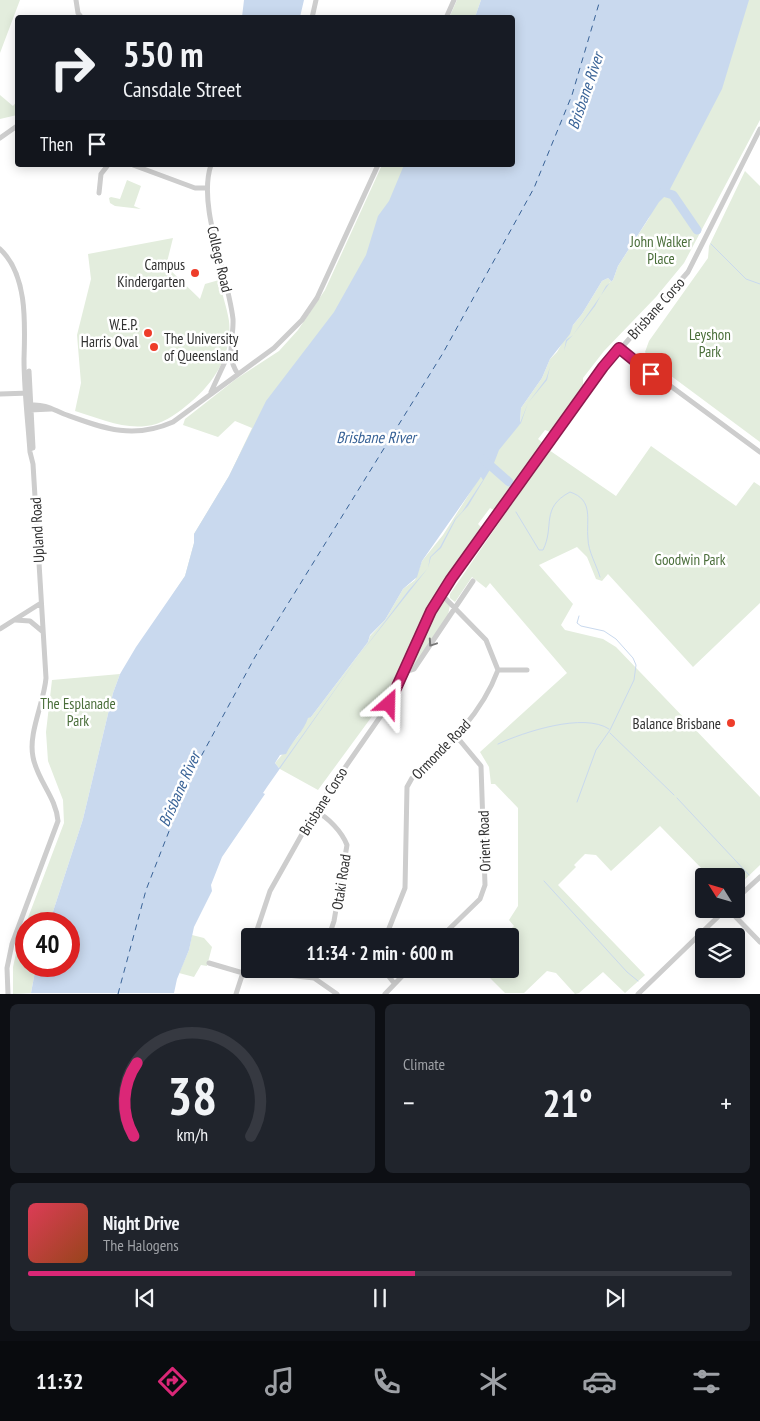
<!DOCTYPE html>
<html lang="en">
<head>
<meta charset="utf-8">
<style>
	:root { --surface:#171b24; --page:#20242c; --text:#f1f3f6; --muted:#9ea1a6; --line:#363941; --accent:#db2777 }
	body { margin:0; font-family:"PT Sans Narrow",sans-serif; background:var(--page); color:var(--text); height:100vh; display:flex; flex-direction:column; font-size:19px; white-space:nowrap }
	* { box-sizing:border-box; margin:0 }
	p { font-size:16px; color:var(--muted) }
	.icon { flex:none; width:28px; height:28px; fill:none; stroke:currentColor; stroke-width:2; stroke-linecap:round; stroke-linejoin:round }
	.map { position:relative; height:994px; overflow:hidden }
	.side { display:flex; flex-direction:column; gap:10px; padding:10px; background:#0d0f14; flex:1 }
	.side>* { flex:none }
	.top-card { position:absolute; left:15px; top:15px; width:500px; height:152px; border-radius:5px; box-shadow:0 2px 12px #0003; background:#171b24; color:var(--text); overflow:hidden }
	.needle { width:32px; rotate:307deg }
	.controls { position:absolute; left:695px; top:868px; display:grid; gap:10px }
	.controls a { display:grid; place-items:center; width:50px; height:50px; border-radius:5px; background:var(--surface); box-shadow:0 2px 12px #0003; font-size:25px }
	.speed { position:absolute; left:15px; top:912px; display:flex; gap:10px; font-size:25px; font-weight:700; text-align:center }
	.speed>* { display:grid; place-content:center; width:65px; height:65px; border-radius:50%; background:var(--surface); box-shadow:0 2px 12px #0003; line-height:1 }
	.speed .limit { border:8px solid #d22; background:#fff; color:#111 }
	.pin { position:absolute; display:grid; place-items:center; width:42px; height:42px; color:#fff; margin:-21px; border-radius:10px; box-shadow:0 2px 8px #0006 }
	.me { position:absolute; width:55px; margin:-28px; rotate:25deg; stroke-linejoin:round; filter:drop-shadow(0 0 4px #0008) }
	.turn { display:flex; align-items:center; gap:18px; height:105px; padding:0 25px; font-size:22px }
	.turn .icon { width:65px; height:65px; stroke-width:2.5 }
	.turn b { display:block; font-size:35px; line-height:42px }
	.then { display:flex; align-items:center; height:48px; padding:0 25px; background:#0003; gap:10px; font-size:19px }
	.big { font-size:38px; font-weight:700; line-height:1.1 }
	.side .card { flex:1; display:flex; flex-direction:column; justify-content:center; gap:8px; min-width:0; padding:0 18px; border-radius:8px; background:var(--page) }
	.side .dial { align-items:center; gap:0 }
	.dial svg { height:130px; overflow:visible; fill:none; stroke:var(--line); stroke-width:7; stroke-linecap:round; text-anchor:middle }
	.dial text { fill:var(--text); stroke:none }
	.song { display:flex; align-items:center; gap:15px }
	.cover { width:60px; height:60px; border-radius:8px; background:linear-gradient(135deg,hsl(350 70% 55%),hsl(20 70% 35%)) }
	.played { height:5px; border-radius:2px; background:linear-gradient(90deg,var(--accent) 55%,var(--line) 55%) }
	.keys { display:flex; justify-content:space-around; direction:ltr }
	.heat { display:flex; justify-content:space-between; align-items:center; font-size:28px; direction:ltr }
	.side .tiles { flex:1; display:grid; gap:10px; grid-template-columns:1fr 1fr }
	.card:last-child { grid-column:span 2 }
	.trip { position:absolute; left:241px; top:928px; width:278px; height:50px; border-radius:5px; background:var(--surface); box-shadow:0 2px 12px #0003; font-weight:700; line-height:50px; text-align:center }
	.tab-bar { display:flex; height:80px; justify-content:space-around; align-items:center; background:#090b0e; color:var(--muted) }
	.tab-bar .icon { width:35px; height:35px }
	.tab-bar .active { color:var(--accent) }
	.tab-bar b { font-size:22px; color:var(--text) }
	.map>svg:first-child { display:block }
</style>
</head>
<body>
<div class="map">
<svg width="760" height="994" viewBox="0 0 760 994">
	<rect width="100%" height="100%" fill="#fff"/>
	<path fill="#e3eddd" d="M0 0H20L0 53Z
		M457 0H481L475 17 449 18Z
		M740 0H760V120L684 263 656 297 604 351 583 378V385L550 432 545 430 538 439 543 443 494 510 490 508 478 524 481 527 438 589 384 700 318 790 280 769 275 763 298 736 308 717H311L368 642 370 636 385 620 403 589 415 580 422 561 443 535 478 480 481 477 484 478 479 485 493 464 487 462 488 459 500 439 515 422H518L514 429 520 424 521 408 542 378 550 359 557 352 573 325 582 314 602 281 608 278 611 281 608 284 613 280 618 266 649 218Z
		M0 95 13 106 17 101V115L0 119Z
		M382 165H423L198 561 120 674 113 693 83 819 49 924H26V966H36L31 993 13 994V967L18 944 64 823 63 800 48 761 46 732 52 680 120 674 185 576 194 543V534L229 476 252 428 235 421 218 437 183 425 185 419 236 379 279 351 298 330 325 290Z
		M745 171 760 186V442L651 361 645 352 649 341 708 258 709 246Z
		M127 180 141 186 134 206 141 209 115 206 110 203 109 198 111 197 120 199Z
		M173 238 166 266 200 299 205 284 219 280C222 294 227 308 229 321 233 356 212 386 186 406 175 415 161 425 146 426 122 429 98 418 75 411L81 383 77 335 91 279 88 254Z
		M651 446 736 506 754 482 760 486V603L693 667 608 574 602 581 596 579 587 557 577 547 539 565 573 604 561 625 565 630 603 639 616 647 760 797V865L736 888V876H709L660 826 611 871 596 855 585 854 574 865 576 867 558 885 645 975 625 993 603 972 579 993 575 994 556 973 547 971 524 993H505L481 969H510V936H503L514 926 509 920 518 906V808L495 784H491L489 767 480 752 567 673 490 583 486 588 472 577 455 602 450 598V594L549 450 616 496Z
		M443 600 450 605 448 615 414 667 410 668 428 625Z
		M192 935 204 938 212 947 207 966 201 965 194 977 179 973 189 950Z"/>
	<path fill="#c9d9ee" fill-rule="evenodd" d="M244 0H304L300 17H242Z
		M481 0H749L722 89 668 193 659 202 618 266 613 280 606 286 595 306 573 335 567 341 564 351 550 367 547 380 528 403 521 423 499 450 494 463 468 506 456 519 441 548 431 557 428 568 408 591 361 653 267 787 263 793 265 794 222 857 211 885 212 891 194 927 189 950 177 979 174 993H31L36 966H69V924H49L83 819 113 693 120 674 136 647 185 576 194 543V534L229 476 266 401 334 312 366 255 378 216 389 201 404 165H512V18L475 17ZM608 278 611 281 573 335 566 340 564 351 550 367 546 379 528 403 520 423 521 408 542 378 550 359 570 334 573 325 582 314 602 281ZM481 477 483 480 462 512 455 519 440 547 430 557 428 568 361 653 279 768 275 763 280 755 286 754C292 741 304 731 308 718L311 717 368 642 370 635 385 620 403 589 417 577 422 561Z"/>
	<g fill="none" stroke-linecap="round" stroke-linejoin="round">
		<path stroke="#c9d9ee" stroke-width="1" d="M711 244 746 279 760 284
			M516 512 539 550H543C555 526 540 508 570 492 594 500 586 519 588 539 588 551 597 566 600 577
			M610 733 674 795
			M498 744C524 732 584 712 609 729
			M677 798 749 875
			M577 802 596 750 610 730 634 680 636 665 633 658 616 639 604 631 581 626 577 623 579 616
			M544 881 627 972 638 981"/>
		<path stroke="#c9d9ee" stroke-width="9" d="M663 192 673 195 697 230
			M483 459 509 482"/>
		<path stroke="#396397" stroke-width="1" stroke-dasharray="6 5" stroke-linecap="butt" d="M118 994 146 890 191 775 255 657 443 353 534 188 572 95 600 0"/>
		<path stroke="#cdcdcd" stroke-width="5" d="M76 0 78 13 82 18
			M312 18 316 0
			M446 18 454 0
			M0 138 17 126
			M133 165 195 188H207
			M211 165C197 206 228 274 233 319 234 339 225 356 238 374
			M99 193 101 174 108 165
			M0 249C28 275 25 325 24 359 24 390 28 422 30 452L33 464 46 678C44 703 28 733 33 757 37 780 56 797 58 821L12 944 7 968 8 994
			M619 348 760 452
			M29 371 33 448
			M211 392 229 353
			M0 394 30 393
			M27 408 31 405C45 404 52 409 64 414 103 428 132 440 173 422L274 348 302 320 317 298 378 165
			M30 410 51 409
			M15 620 30 621 42 631
			M0 629 41 603
			M498 670H527
			M404 672 414 669 473 581
			M315 811C328 817 342 832 347 845L334 921 329 936
			M736 899 760 877
			M728 909 760 942
			M255 936 270 891 315 811 389 704 431 611 451 579 587 387 688 272 760 129
			M386 936 405 888 407 787 412 778C447 746 481 716 498 670L486 640 441 594
			M442 936 480 899 485 885 481 766 457 737
			M209 963 243 973
			M383 969 394 983
			M244 970 314 978 337 994
			M314 978 317 969
			M236 994 250 951
			M385 994 409 969
			M638 994 726 909"/>
	</g>
	<defs><path id="oneway-chevron" d="M-2-3.5L2.5 0L-2 3.5" fill="none" stroke-width="1.6" stroke-linecap="round" stroke-linejoin="round" transform="scale(1.25)"/></defs>
	<use stroke="#777" href="#oneway-chevron" transform="translate(432 643) rotate(124)"/>
	<g fill="none" stroke-linecap="round" stroke-linejoin="round">
		<g stroke="#8e194d" stroke-width="12">
			<path id="route" d="M389 704 431 611 451 579 603 367 619 348 651 374"/>
		</g>
		<use href="#route" stroke="#db2777" stroke-width="9"/>
	</g>
	<g fill="#ee3d2a" stroke="#fff" stroke-width="2">
		<circle cx="195" cy="273" r="5"/>
		<circle cx="148" cy="333" r="5"/>
		<circle cx="154" cy="347" r="5"/>
		<circle cx="731" cy="723" r="5"/>
	</g>
	<g text-anchor="middle" dominant-baseline="central" stroke-width="5" stroke-linejoin="round" paint-order="stroke">
		<g font-size="15" fill="#4a6e3a" stroke="#fff">
			<text x="661" y="241">John Walker<tspan x="661" dy="17">Place</tspan></text>
			<text x="710" y="334">Leyshon<tspan x="710" dy="17">Park</tspan></text>
			<text x="690" y="559">Goodwin Park</text>
			<text x="78" y="703">The Esplanade<tspan x="78" dy="17">Park</tspan></text>
		</g>
		<g font-size="15" fill="#303030" stroke="#fff">
			<text transform="translate(220 259) rotate(77)">College Road</text>
			<text transform="translate(656 308) rotate(-48)">Brisbane Corso</text>
			<text transform="translate(37 530) rotate(-93)">Upland Road</text>
			<text transform="translate(441 749) rotate(-46)">Ormonde Road</text>
			<text transform="translate(323 801) rotate(-58)">Brisbane Corso</text>
			<text transform="translate(484 841) rotate(-92)">Orient Road</text>
			<text transform="translate(341 882) rotate(-81)">Otaki Road</text>
		</g>
		<g font-size="15" fill="#303030" stroke="#fff" text-anchor="end">
			<text x="185" y="264">Campus<tspan x="185" dy="17">Kindergarten</tspan></text>
			<text x="138" y="324">W.E.P.<tspan x="138" dy="17">Harris Oval</tspan></text>
			<text x="164" y="338" text-anchor="start">The University<tspan x="164" dy="17">of Queensland</tspan></text>
			<text x="721" y="723">Balance Brisbane</text>
		</g>
		<g font-size="16" font-style="italic" fill="#396397" stroke="#fff">
			<text transform="translate(585 91) rotate(-71)">Brisbane River</text>
			<text x="376" y="437">Brisbane River</text>
			<text transform="translate(179 789) rotate(-66)">Brisbane River</text>
		</g>
	</g>
</svg>
<div class="controls">
<a><svg class="needle" viewBox="-14 -14 28 28"><path d="M0-13l5 13h-10z" fill="#e53935"/><path d="M0 13l5-13h-10z" fill="#9ea1a6"/></svg></a>
<a><svg class="icon" aria-label="layers" viewBox="0 0 24 24"><path d="M12 4l9 5-9 5-9-5zM3 14l9 5 9-5"/></svg></a>
</div>
<div class="speed"><div class="limit">40</div></div>
<div class="pin" style="left:651px;top:374px;background:#d93025"><svg class="icon" aria-label="arrive" viewBox="0 0 24 24"><path d="M6 21V4h12l-3 4 3 4H6"/></svg></div>
<svg class="me" style="left:389px;top:704px" viewBox="-20 -20 40 40"><path d="M0-17L14 15 0 8-14 15z" fill="#db2777" stroke="#fff" stroke-width="4"/></svg>
<div class="trip">11:34 · 2 min · 600 m</div>
<div class="top-card">
<div class="turn"><svg class="icon" aria-label="right" viewBox="0 0 24 24"><path d="M7 20v-9h11M14 6l5 5-5 5"/></svg><div><b>550 m</b>Cansdale Street</div></div>
<div class="then">Then<svg class="icon" aria-label="arrive" viewBox="0 0 24 24"><path d="M6 21V4h12l-3 4 3 4H6"/></svg></div>
</div>
</div>
<section class="side">
<div class="tiles">
<div class="card dial"><svg viewBox="0 0 100 80">
<path d="M14 69A42 42 0 1 1 86 69"/>
<path d="M14 69A42 42 0 0 1 16 24" stroke="#db2777"/>
<text x="50" y="56" font-size="32" font-weight="700">38</text>
<text x="50" y="72" font-size="11">km/h</text>
</svg></div>
<div class="card"><p>Climate</p>
<div class="heat"><a>−</a><b class="big">21°</b><a>+</a></div>
</div>
<div class="card">
<div class="song"><i class="cover"></i><div><b>Night Drive</b><p>The Halogens</p></div></div>
<div class="played"></div>
<div class="keys"><svg class="icon" aria-label="previous" viewBox="0 0 24 24"><path d="M18 5L8 12l10 7zM5 5v14"/></svg><svg class="icon" aria-label="pause" viewBox="0 0 24 24"><path d="M8 5v14M16 5v14"/></svg><svg class="icon" aria-label="next" viewBox="0 0 24 24"><path d="M6 5l10 7-10 7zM19 5v14"/></svg></div>
</div>
</div>
</section>
<nav class="tab-bar">
<b>11:32</b>
<svg class="icon active" aria-label="directions" viewBox="0 0 24 24"><path d="M12 3l9 9-9 9-9-9zM9 14v-3h6M13 9l2 2-2 2"/></svg>
<svg class="icon" aria-label="music" viewBox="0 0 24 24"><path d="M9 18V5l10-2v13"/><circle cx="6" cy="18" r="3"/><circle cx="16" cy="16" r="3"/></svg>
<svg class="icon" aria-label="phone" viewBox="0 0 24 24"><path d="M5 4h4l2 5-3 2q2 4 5 5l2-3 5 2v4C11 20 4 13 5 4z"/></svg>
<svg class="icon" aria-label="climate" viewBox="0 0 24 24"><path d="M12 3v18M4 7l16 10M4 17L20 7"/></svg>
<svg class="icon" aria-label="car" viewBox="0 0 24 24"><path d="M5 17H2v-5l4-1 3-4h7l3 4 3 1v5h-3M9 17h6M6 11h13"/><circle cx="7" cy="17" r="2"/><circle cx="17" cy="17" r="2"/></svg>
<svg class="icon" aria-label="filters" viewBox="0 0 24 24"><path d="M4 7h16M4 17h16"/><circle cx="9" cy="7" r="2"/><circle cx="15" cy="17" r="2"/></svg>
</nav>
</body>
</html>
